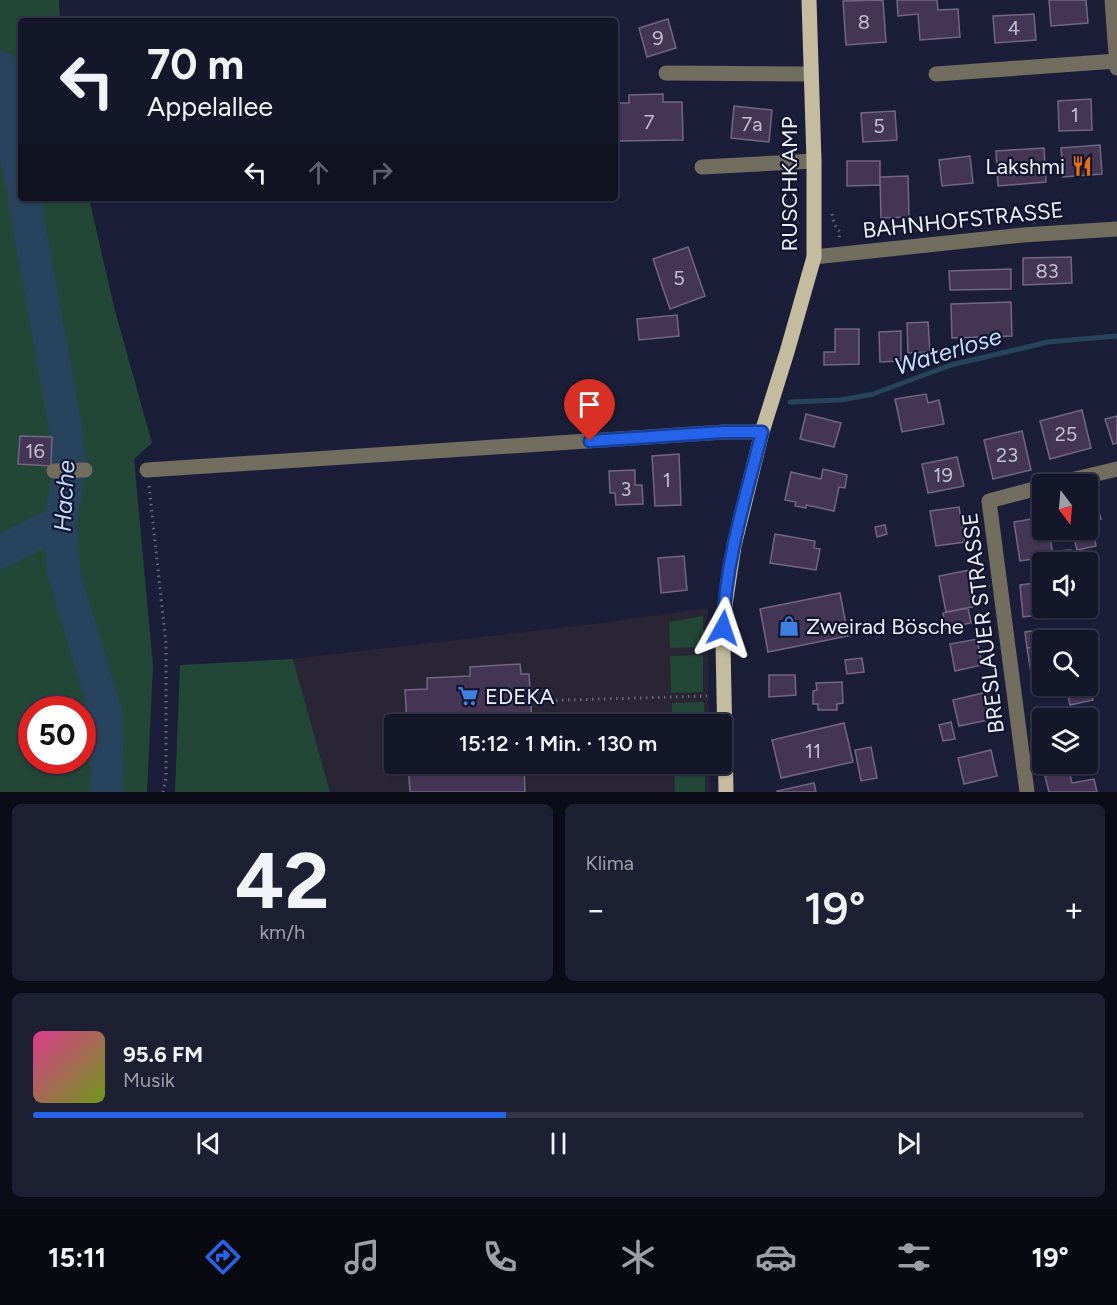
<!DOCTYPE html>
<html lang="de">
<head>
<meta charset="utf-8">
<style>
	:root { --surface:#14162a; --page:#1d1f32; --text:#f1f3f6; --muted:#9d9fa8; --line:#333547; --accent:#2563eb }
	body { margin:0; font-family:Figtree,sans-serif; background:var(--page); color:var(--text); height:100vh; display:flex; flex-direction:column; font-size:22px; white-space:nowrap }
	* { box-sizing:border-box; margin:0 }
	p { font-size:20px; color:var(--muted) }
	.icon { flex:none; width:33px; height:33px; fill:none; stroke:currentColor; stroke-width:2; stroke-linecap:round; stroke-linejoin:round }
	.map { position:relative; height:792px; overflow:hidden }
	.drawer { display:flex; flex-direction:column; gap:12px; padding:12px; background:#0b0c17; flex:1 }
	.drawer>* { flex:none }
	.hud { position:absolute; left:18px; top:18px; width:600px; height:183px; border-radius:6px; box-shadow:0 2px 4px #0004,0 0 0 2px var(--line); background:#14162a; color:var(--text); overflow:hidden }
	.needle { width:39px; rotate:164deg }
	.fabs { position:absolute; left:1032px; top:474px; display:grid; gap:12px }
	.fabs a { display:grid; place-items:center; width:66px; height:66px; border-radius:6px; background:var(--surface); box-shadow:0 2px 4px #0004,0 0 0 2px var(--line); font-size:30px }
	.speed { position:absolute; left:18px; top:696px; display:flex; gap:12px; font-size:30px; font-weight:700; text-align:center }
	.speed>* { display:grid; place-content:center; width:78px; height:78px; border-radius:50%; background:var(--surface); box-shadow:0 2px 4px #0004,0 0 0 2px var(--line); line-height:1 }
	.speed .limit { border:9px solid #d22; background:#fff; color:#111 }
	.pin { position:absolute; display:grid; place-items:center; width:51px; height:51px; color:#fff; margin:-62px -26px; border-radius:50% 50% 50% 0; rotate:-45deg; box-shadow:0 0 6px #0007 }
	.pin .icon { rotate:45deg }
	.me { position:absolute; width:66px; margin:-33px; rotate:5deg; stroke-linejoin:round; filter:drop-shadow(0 0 4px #0008) }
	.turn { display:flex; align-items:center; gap:21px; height:126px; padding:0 30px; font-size:27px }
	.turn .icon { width:78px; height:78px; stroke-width:2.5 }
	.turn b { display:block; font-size:42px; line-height:51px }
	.lanes { display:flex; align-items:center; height:57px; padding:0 30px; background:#0003; justify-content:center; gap:30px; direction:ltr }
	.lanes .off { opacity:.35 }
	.big { font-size:45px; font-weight:600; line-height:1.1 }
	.drawer .card { flex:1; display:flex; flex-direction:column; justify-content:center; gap:9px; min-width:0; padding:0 21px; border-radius:9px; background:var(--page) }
	.drawer .dial { align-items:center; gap:0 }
	.dial b { font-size:78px; line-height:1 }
	.song { display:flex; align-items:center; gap:18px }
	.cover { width:72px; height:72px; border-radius:9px; background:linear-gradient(135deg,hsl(330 70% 55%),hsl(80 70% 35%)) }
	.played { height:6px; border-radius:3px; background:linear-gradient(90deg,var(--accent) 45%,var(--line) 45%) }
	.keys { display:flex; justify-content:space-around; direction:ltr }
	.heat { display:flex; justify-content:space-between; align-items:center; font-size:33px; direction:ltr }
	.drawer .tiles { flex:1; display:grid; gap:12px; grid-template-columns:1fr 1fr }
	.card:last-child { grid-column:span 2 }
	.trip { position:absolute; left:384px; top:714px; width:348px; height:60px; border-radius:6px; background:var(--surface); box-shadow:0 2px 4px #0004,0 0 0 2px var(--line); font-weight:600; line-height:60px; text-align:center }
	.dock { display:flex; height:96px; justify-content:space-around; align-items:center; background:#080911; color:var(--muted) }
	.dock .icon { width:42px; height:42px }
	.dock .selected { color:var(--accent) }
	.dock b { font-size:27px; color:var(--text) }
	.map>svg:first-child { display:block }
</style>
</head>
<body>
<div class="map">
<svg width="1117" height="792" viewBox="0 0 1117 792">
	<rect width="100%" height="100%" fill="#1b1e38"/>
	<path fill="#292535" d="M708 608 709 724H394V764H710V792H330L293 659 602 623Z"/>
	<path fill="#234736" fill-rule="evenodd" d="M0 0H59L60 21H21V198H89L114 307 152 443 134 459 153 666 147 792H0ZM32 710H82V760H32Z
		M703 616 704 647 670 648 669 622Z
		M703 655V692L671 693 670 656Z
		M293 659 330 792H175L180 665Z
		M704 702V724H672V703Z
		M674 764H705V792H675Z"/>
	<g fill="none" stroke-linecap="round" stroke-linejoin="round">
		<path stroke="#28435d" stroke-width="5" d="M790 402 841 400 873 394 951 365 1048 342 1117 336"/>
		<path stroke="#28435d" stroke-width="33" d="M0 67 21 181
			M24 198 64 420 70 466 60 522 64 575 106 713 107 772 106 792
			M0 552 60 522"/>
	</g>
	<path fill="#443554" stroke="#736683" stroke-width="1.5" d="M883 0 886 42 846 45 843 1Z
		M897 0H937L938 10 958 9 960 37 920 40 918 14 898 16Z
		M1049 0H1086L1088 23 1051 26Z
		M1034 14 1036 40 995 43 993 16Z
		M668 19 676 48 647 57 639 28Z
		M663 94V102H682L683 140 615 141V103H629V95Z
		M1091 99 1092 130 1059 131 1058 101Z
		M734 106 772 110 769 142 731 138Z
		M895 111 897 140 863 142 861 113Z
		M1100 145 1102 174 1063 177 1061 148Z
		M1044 148 1046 182 998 186 996 151Z
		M970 156 973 183 942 186 939 160Z
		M847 161H880V185L847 186Z
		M908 176 909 217 881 218 880 177Z
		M688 247 705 296 670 309 653 259Z
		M1071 257 1072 283 1023 285V258Z
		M1011 269V289L950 290 949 271Z
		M1011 302 1012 336 952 338 951 304Z
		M677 315 679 336 639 340 637 319Z
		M928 322 930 352 908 353 907 323Z
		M835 329H859V364L824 365V352H835Z
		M901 331V361L880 362 879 332Z
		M926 394 928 403 939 400 944 424 902 432 895 399Z
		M1082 410 1091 448 1050 459 1040 421Z
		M806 414 841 423 834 447 800 439Z
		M1117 416V443L1113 444 1105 419Z
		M1022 431 1031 470 993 479 984 440Z
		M20 436 52 437 51 466 18 464Z
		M679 454 681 505 655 506 652 456Z
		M957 457 964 486 928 493 922 464Z
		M823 469 847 475 845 488 839 487 834 511 806 505V508L795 506 796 502 785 500 791 472 821 479Z
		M635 470V485H642L643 504 616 505 615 493H610L609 471Z
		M1093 493 1101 519 1091 522 1096 546 1077 550 1072 530H1088V494Z
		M959 507 965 542 936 546 930 511Z
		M1042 517V530H1049L1053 556 1020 561 1014 522Z
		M885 525 887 534 877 537 875 527Z
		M775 534 815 541 814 548 820 549 816 570 770 563Z
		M1071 550 1073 562H1059L1058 551Z
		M684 556 687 590 661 593 658 558Z
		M970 570 977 606 946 612 939 576Z
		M1042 582V608H1046L1047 614 1023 617 1020 585Z
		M840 593 848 636 768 652 760 609Z
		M968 608 971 623 946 628 943 613Z
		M1046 629 1048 640H1042V646L1027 648 1025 632Z
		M977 639 982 665 955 671 950 644Z
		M1042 646V683L1033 685 1027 648Z
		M862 658 864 672 847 674 845 660Z
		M520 664 521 674H529L532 724H407L405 690 427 689V678L470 676V667Z
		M769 675H795L796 695 769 697Z
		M1088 676H1089L1093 700 1070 705 1066 686H1088Z
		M842 682 843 703 837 704V710H818V704H813V691L817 690 816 683Z
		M987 692 993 719 959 726 953 700Z
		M1062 710 1063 718 1077 716V718H1042V743H1040L1035 714Z
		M951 722 955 739 943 741 939 725Z
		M844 723 853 762 781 778 772 740Z
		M871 747 877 778 861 781 855 750Z
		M991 750 997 776 964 784 958 758Z
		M408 764H524L525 792H410Z
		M1069 771 1072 783 1094 779 1097 792H1049L1045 776Z
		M814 783 816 792H777V791Z"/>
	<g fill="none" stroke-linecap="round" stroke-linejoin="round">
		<path stroke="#66697f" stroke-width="3" stroke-dasharray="1.5 4.5" stroke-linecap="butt" d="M832 214 834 224 840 232 839 238
			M149 486 166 644V778L163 792
			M532 701 707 696"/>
		<path stroke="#726d5f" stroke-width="15" d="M1112 0 1117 68
			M666 73 810 74
			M936 74 1117 61
			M702 167 814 161
			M814 257 1023 235 1117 229
			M147 470 724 432H762
			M54 471 85 470
			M1054 484 1117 469
			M1027 792 989 501 1042 487"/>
		<path stroke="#c5bb9e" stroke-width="15" d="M726 792 723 645 724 612 734 546 762 432 787 352 814 257V161L809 0"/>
	</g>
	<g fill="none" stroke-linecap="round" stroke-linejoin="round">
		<g stroke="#184099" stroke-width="15">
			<path id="route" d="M590 441 724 432H762C746 496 725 562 723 628"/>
		</g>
		<use href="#route" stroke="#2563eb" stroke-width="10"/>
	</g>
	<defs>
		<g id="restaurant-bare" transform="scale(1.62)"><path d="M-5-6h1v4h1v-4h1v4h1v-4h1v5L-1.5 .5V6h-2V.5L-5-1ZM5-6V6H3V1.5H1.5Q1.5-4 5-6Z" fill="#e8710a" stroke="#12152d" stroke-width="2.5" paint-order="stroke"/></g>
		<g id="shop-bare" transform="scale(1.62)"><path d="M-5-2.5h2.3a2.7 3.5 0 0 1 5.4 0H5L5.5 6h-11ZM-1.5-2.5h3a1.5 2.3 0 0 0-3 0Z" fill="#3f7fe0" stroke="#12152d" stroke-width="2.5" paint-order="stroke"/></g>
		<g id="supermarket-bare" transform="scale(1.62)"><path d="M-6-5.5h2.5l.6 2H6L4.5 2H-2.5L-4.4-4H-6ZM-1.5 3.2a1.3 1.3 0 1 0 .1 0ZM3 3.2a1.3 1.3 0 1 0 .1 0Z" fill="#3f7fe0" stroke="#12152d" stroke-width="2.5" paint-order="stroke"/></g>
	</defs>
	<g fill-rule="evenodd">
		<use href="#restaurant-bare" x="1082" y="166"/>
		<use href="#shop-bare" x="789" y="626"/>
		<use href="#supermarket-bare" x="468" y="696"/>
	</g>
	<g text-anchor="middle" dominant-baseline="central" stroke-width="4.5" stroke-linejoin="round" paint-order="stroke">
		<g font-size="20" fill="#c2c0d3">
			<text x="864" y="22">8</text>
			<text x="1014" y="28">4</text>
			<text x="658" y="38">9</text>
			<text x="1075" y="115">1</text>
			<text x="649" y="122">7</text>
			<text x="752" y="124">7a</text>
			<text x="879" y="126">5</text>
			<text x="1047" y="271">83</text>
			<text x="679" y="278">5</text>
			<text x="1066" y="434">25</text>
			<text x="35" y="451">16</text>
			<text x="1007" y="455">23</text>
			<text x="943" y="475">19</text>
			<text x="667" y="480">1</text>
			<text x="626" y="489">3</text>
			<text x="813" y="751">11</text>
		</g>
		<g font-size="22" fill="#eceffd" stroke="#12152d" text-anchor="start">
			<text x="1065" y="166" text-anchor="end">Lakshmi</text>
			<text x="806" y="626">Zweirad Bösche</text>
			<text x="485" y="696">EDEKA</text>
		</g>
		<g font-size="22" fill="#eceffd" stroke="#12152d">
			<text transform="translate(789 184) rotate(-90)">RUSCHKAMP</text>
			<text transform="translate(963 220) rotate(-6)">BAHNHOFSTRASSE</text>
			<text transform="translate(983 623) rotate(-97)">BRESLAUER STRASSE</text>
		</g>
		<g font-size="24" font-style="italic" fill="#c1dffc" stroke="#12152d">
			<text transform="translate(948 351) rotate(-17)">Waterlose</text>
			<text transform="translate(64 496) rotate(-87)">Hache</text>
		</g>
	</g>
</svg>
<div class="fabs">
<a><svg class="needle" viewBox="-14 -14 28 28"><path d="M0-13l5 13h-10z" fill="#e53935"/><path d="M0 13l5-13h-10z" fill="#9d9fa8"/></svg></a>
<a><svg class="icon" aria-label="sound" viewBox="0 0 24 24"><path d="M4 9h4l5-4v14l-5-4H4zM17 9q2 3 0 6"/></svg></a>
<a><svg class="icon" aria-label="search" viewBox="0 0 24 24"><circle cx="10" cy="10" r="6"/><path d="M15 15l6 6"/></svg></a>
<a><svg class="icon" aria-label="layers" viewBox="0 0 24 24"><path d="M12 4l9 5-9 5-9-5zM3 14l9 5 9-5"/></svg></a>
</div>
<div class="speed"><div class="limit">50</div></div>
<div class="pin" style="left:590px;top:441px;background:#d93025"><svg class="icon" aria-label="arrive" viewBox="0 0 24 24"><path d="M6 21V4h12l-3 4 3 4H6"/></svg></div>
<svg class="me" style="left:723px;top:628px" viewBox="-20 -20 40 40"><path d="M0-17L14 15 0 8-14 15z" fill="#2563eb" stroke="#fff" stroke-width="4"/></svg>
<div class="trip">15:12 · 1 Min. · 130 m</div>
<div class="hud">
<div class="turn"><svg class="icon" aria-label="left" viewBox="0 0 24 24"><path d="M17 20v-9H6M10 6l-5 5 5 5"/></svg><div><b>70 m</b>Appelallee</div></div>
<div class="lanes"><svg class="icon" aria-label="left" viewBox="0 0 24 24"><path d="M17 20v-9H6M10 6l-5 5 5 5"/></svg><svg class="icon off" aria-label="ahead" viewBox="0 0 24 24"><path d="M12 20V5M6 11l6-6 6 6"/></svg><svg class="icon off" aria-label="right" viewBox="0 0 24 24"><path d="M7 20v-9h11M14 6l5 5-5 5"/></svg></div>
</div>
</div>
<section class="drawer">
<div class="tiles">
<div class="card dial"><b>42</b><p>km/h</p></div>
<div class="card"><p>Klima</p>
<div class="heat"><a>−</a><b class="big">19°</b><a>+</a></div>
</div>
<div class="card">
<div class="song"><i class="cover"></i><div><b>95.6 FM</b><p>Musik</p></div></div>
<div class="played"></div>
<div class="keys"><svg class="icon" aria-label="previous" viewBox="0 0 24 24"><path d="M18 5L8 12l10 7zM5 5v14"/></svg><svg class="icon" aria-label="pause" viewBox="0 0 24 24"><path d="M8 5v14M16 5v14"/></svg><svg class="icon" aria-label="next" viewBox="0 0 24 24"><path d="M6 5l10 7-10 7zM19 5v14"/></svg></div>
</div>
</div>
</section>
<nav class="dock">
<b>15:11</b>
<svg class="icon selected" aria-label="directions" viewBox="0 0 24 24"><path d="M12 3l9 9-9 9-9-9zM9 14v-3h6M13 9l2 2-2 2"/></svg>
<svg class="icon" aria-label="music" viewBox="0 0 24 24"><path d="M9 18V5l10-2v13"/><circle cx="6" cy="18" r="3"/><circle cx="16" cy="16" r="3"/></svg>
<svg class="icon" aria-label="phone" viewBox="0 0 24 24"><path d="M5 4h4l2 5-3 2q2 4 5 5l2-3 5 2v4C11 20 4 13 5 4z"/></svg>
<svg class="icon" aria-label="climate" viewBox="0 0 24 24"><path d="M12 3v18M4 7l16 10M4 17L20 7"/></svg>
<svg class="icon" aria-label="car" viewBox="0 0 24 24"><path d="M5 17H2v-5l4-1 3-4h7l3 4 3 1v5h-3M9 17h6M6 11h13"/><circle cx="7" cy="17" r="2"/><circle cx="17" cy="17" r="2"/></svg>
<svg class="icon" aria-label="filters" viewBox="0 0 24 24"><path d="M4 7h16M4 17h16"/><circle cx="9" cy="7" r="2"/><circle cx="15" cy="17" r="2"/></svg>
<b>19°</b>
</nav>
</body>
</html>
